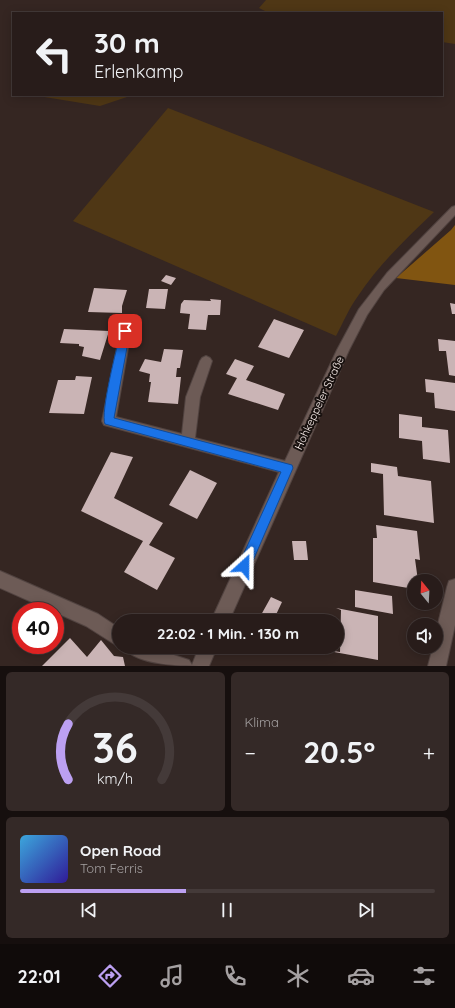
<!DOCTYPE html>
<html lang="de">
<head>
<meta charset="utf-8">
<style>
	:root { --surface:#281c1a; --page:#342927; --text:#f1f3f6; --muted:#a5a1a2; --line:#443a39; --accent:#bca0f2 }
	body { margin:0; font-family:Quicksand,sans-serif; background:var(--page); color:var(--text); height:100vh; display:flex; flex-direction:column; font-size:15px; white-space:nowrap }
	* { box-sizing:border-box; margin:0 }
	p { font-size:13px; color:var(--muted) }
	.icon { flex:none; width:22px; height:22px; fill:none; stroke:currentColor; stroke-width:2; stroke-linecap:round; stroke-linejoin:round }
	.map { position:relative; height:666px; overflow:hidden }
	.panel { display:flex; flex-direction:column; gap:6px; padding:6px; background:#160f0e; flex:1 }
	.panel>* { flex:none }
	.top-card { position:absolute; left:12px; top:12px; width:431px; height:84px; border-radius:0px; box-shadow:0 2px 10px #0003,0 0 0 1px var(--line); background:#281c1a; color:var(--text); overflow:hidden }
	.needle { width:26px; rotate:342deg }
	.tools { position:absolute; left:407px; top:574px; display:grid; gap:8px }
	.tools a { display:grid; place-items:center; width:36px; height:36px; border-radius:50%; background:var(--surface); box-shadow:0 2px 10px #0003,0 0 0 1px var(--line); font-size:20px }
	.speed { position:absolute; left:12px; top:602px; display:flex; gap:8px; font-size:20px; font-weight:700; text-align:center }
	.speed>* { display:grid; place-content:center; width:52px; height:52px; border-radius:50%; background:var(--surface); box-shadow:0 2px 10px #0003,0 0 0 1px var(--line); line-height:1 }
	.speed .limit { border:6px solid #d22; background:#fff; color:#111 }
	.pin { position:absolute; display:grid; place-items:center; width:34px; height:34px; color:#fff; margin:-17px; border-radius:8px; box-shadow:0 2px 6px #0006 }
	.me { position:absolute; width:44px; margin:-22px; rotate:24deg; stroke-linejoin:round; filter:drop-shadow(0 0 3px #0008) }
	.turn { display:flex; align-items:center; gap:14px; height:84px; padding:0 16px; font-size:18px }
	.turn .icon { width:52px; height:52px; stroke-width:2.5 }
	.turn b { display:block; font-size:28px; line-height:34px }
	.big { font-size:30px; font-weight:700; line-height:1.1 }
	.panel .card { flex:1; display:flex; flex-direction:column; justify-content:center; gap:6px; min-width:0; padding:0 14px; border-radius:6px; background:var(--page) }
	.panel .dial { align-items:center; gap:0 }
	.dial svg { height:104px; overflow:visible; fill:none; stroke:var(--line); stroke-width:7; stroke-linecap:round; text-anchor:middle }
	.dial text { fill:var(--text); stroke:none }
	.song { display:flex; align-items:center; gap:12px }
	.cover { width:48px; height:48px; border-radius:6px; background:linear-gradient(135deg,hsl(200 70% 55%),hsl(250 70% 35%)) }
	.played { height:4px; border-radius:2px; background:linear-gradient(90deg,var(--accent) 40%,var(--line) 40%) }
	.keys { display:flex; justify-content:space-around; direction:ltr }
	.heat { display:flex; justify-content:space-between; align-items:center; font-size:22px; direction:ltr }
	.panel .tiles { flex:1; display:grid; gap:6px; grid-template-columns:1fr 1fr }
	.card:last-child { grid-column:span 2 }
	.trip { position:absolute; left:112px; top:614px; width:232px; height:40px; border-radius:20px; background:var(--surface); box-shadow:0 2px 10px #0003,0 0 0 1px var(--line); font-weight:700; line-height:40px; text-align:center }
	.dock { display:flex; height:64px; justify-content:space-around; align-items:center; background:#100b0a; color:var(--muted) }
	.dock .icon { width:28px; height:28px }
	.dock .current { color:var(--accent) }
	.dock b { font-size:18px; color:var(--text) }
	.map>svg:first-child { display:block }
</style>
</head>
<body>
<div class="map">
<svg width="455" height="666" viewBox="0 0 455 666">
	<rect width="100%" height="100%" fill="#352622"/>
	<path fill="#4f3715" d="M266 0H455V44L442 42V13H269L259 8Z
		M32 95H133L100 106Z
		M168 108 434 212C407 238 379 264 358 296 349 308 343 323 336 336L73 221Z"/>
	<path fill="#815511" d="M455 225V285L396 278 451 230Z"/>
	<path fill="#cab4b5" d="M166 275 176 278 171 285 161 281Z
		M94 288 127 290 122 306V313L88 312Z
		M149 289H168L165 309 146 308Z
		M210 299 221 300 220 315H208L206 330 188 329 190 314 180 313 181 304 184 300 211 301Z
		M450 303 455 304V314H452Z
		M274 319 304 330 289 358 258 347Z
		M64 329 109 331 100 360 82 356 84 347 79 346V344L60 343Z
		M438 339 455 341V376L449 375 446 351H439Z
		M164 349 183 350 180 368H177L176 377H181L178 404 148 402 151 382H149L150 374 139 371 145 359 161 362Z
		M235 359 254 366 246 380 285 394 278 410 228 394 237 378 226 374Z
		M76 376 92 377 84 414 49 413 58 380H75Z
		M425 379 455 383V411L435 408 434 393 426 392Z
		M399 414 422 417V427L448 430 450 463 423 459 422 441 399 438Z
		M111 452 133 457 114 498 163 523 149 545 175 558 157 590 124 572 143 541 81 511Z
		M371 463 397 467 398 476 431 481 434 523 384 515 383 474 371 472Z
		M190 470 217 483 197 519 169 505Z
		M376 525 417 531 420 560 415 559 418 581H414V589L373 582V538H377Z
		M292 541H306L308 560H294Z
		M355 590 392 596 393 614 355 607Z
		M271 597 282 602 273 621 261 615Z
		M336 608 378 616V660L334 652V651L340 652 341 610Z
		M70 638 87 657 101 640 114 656 123 657 125 666H42Z"/>
	<g fill="none" stroke-linecap="round" stroke-linejoin="round">
		<g stroke="#514340" stroke-width="2">
			<path id="minor" d="M455 206V215L384 290 367 315 349 350 229 621H211L279 472 104 425 102 421 121 328H129L131 331 116 417 182 434 186 397 200 361 202 358 206 356 210 358 212 361 200 397 195 438 285 461 337 350 359 309 387 273 452 207Z
				M0 571 98 614 119 628V647L86 626 0 588Z
				M455 579V625L446 666H428L433 647H436V632L447 587 449 581Z
				M124 647H149L189 660 192 665 199 647H217L209 666C185 666 135 666 124 647Z"/>
		</g>
		<use href="#minor" fill="#6d5b56" fill-rule="evenodd"/>
	</g>
	<path fill="#1a73e8" stroke="#114b97" d="M125 328 130 331 114 418 292 465 293 468 249 570 244 572 240 570 238 566 281 472 105 424C100 413 117 347 121 331Z"/>
	<g text-anchor="middle" dominant-baseline="central" stroke-width="4" stroke-linejoin="round" paint-order="stroke">
		<g font-size="11" fill="#f7ece9" stroke="#18110f">
			<text transform="translate(319 403) rotate(-65)">Hohkeppeler Straße</text>
		</g>
	</g>
</svg>
<div class="tools">
<a><svg class="needle" viewBox="-14 -14 28 28"><path d="M0-13l5 13h-10z" fill="#e53935"/><path d="M0 13l5-13h-10z" fill="#a5a1a2"/></svg></a>
<a><svg class="icon" aria-label="sound" viewBox="0 0 24 24"><path d="M4 9h4l5-4v14l-5-4H4zM17 9q2 3 0 6"/></svg></a>
</div>
<div class="speed"><div class="limit">40</div></div>
<div class="pin" style="left:125px;top:331px;background:#d93025"><svg class="icon" aria-label="arrive" viewBox="0 0 24 24"><path d="M6 21V4h12l-3 4 3 4H6"/></svg></div>
<svg class="me" style="left:244px;top:566px" viewBox="-20 -20 40 40"><path d="M0-17L14 15 0 8-14 15z" fill="#1a73e8" stroke="#fff" stroke-width="4"/></svg>
<div class="trip">22:02 · 1 Min. · 130 m</div>
<div class="top-card">
<div class="turn"><svg class="icon" aria-label="left" viewBox="0 0 24 24"><path d="M17 20v-9H6M10 6l-5 5 5 5"/></svg><div><b>30 m</b>Erlenkamp</div></div>
</div>
</div>
<section class="panel">
<div class="tiles">
<div class="card dial"><svg viewBox="0 0 100 80">
<path d="M14 69A42 42 0 1 1 86 69"/>
<path d="M14 69A42 42 0 0 1 14 26" stroke="#bca0f2"/>
<text x="50" y="56" font-size="32" font-weight="700">36</text>
<text x="50" y="72" font-size="11">km/h</text>
</svg></div>
<div class="card"><p>Klima</p>
<div class="heat"><a>−</a><b class="big">20.5°</b><a>+</a></div>
</div>
<div class="card">
<div class="song"><i class="cover"></i><div><b>Open Road</b><p>Tom Ferris</p></div></div>
<div class="played"></div>
<div class="keys"><svg class="icon" aria-label="previous" viewBox="0 0 24 24"><path d="M18 5L8 12l10 7zM5 5v14"/></svg><svg class="icon" aria-label="pause" viewBox="0 0 24 24"><path d="M8 5v14M16 5v14"/></svg><svg class="icon" aria-label="next" viewBox="0 0 24 24"><path d="M6 5l10 7-10 7zM19 5v14"/></svg></div>
</div>
</div>
</section>
<nav class="dock">
<b>22:01</b>
<svg class="icon current" aria-label="directions" viewBox="0 0 24 24"><path d="M12 3l9 9-9 9-9-9zM9 14v-3h6M13 9l2 2-2 2"/></svg>
<svg class="icon" aria-label="music" viewBox="0 0 24 24"><path d="M9 18V5l10-2v13"/><circle cx="6" cy="18" r="3"/><circle cx="16" cy="16" r="3"/></svg>
<svg class="icon" aria-label="phone" viewBox="0 0 24 24"><path d="M5 4h4l2 5-3 2q2 4 5 5l2-3 5 2v4C11 20 4 13 5 4z"/></svg>
<svg class="icon" aria-label="climate" viewBox="0 0 24 24"><path d="M12 3v18M4 7l16 10M4 17L20 7"/></svg>
<svg class="icon" aria-label="car" viewBox="0 0 24 24"><path d="M5 17H2v-5l4-1 3-4h7l3 4 3 1v5h-3M9 17h6M6 11h13"/><circle cx="7" cy="17" r="2"/><circle cx="17" cy="17" r="2"/></svg>
<svg class="icon" aria-label="filters" viewBox="0 0 24 24"><path d="M4 7h16M4 17h16"/><circle cx="9" cy="7" r="2"/><circle cx="15" cy="17" r="2"/></svg>
</nav>
</body>
</html>
